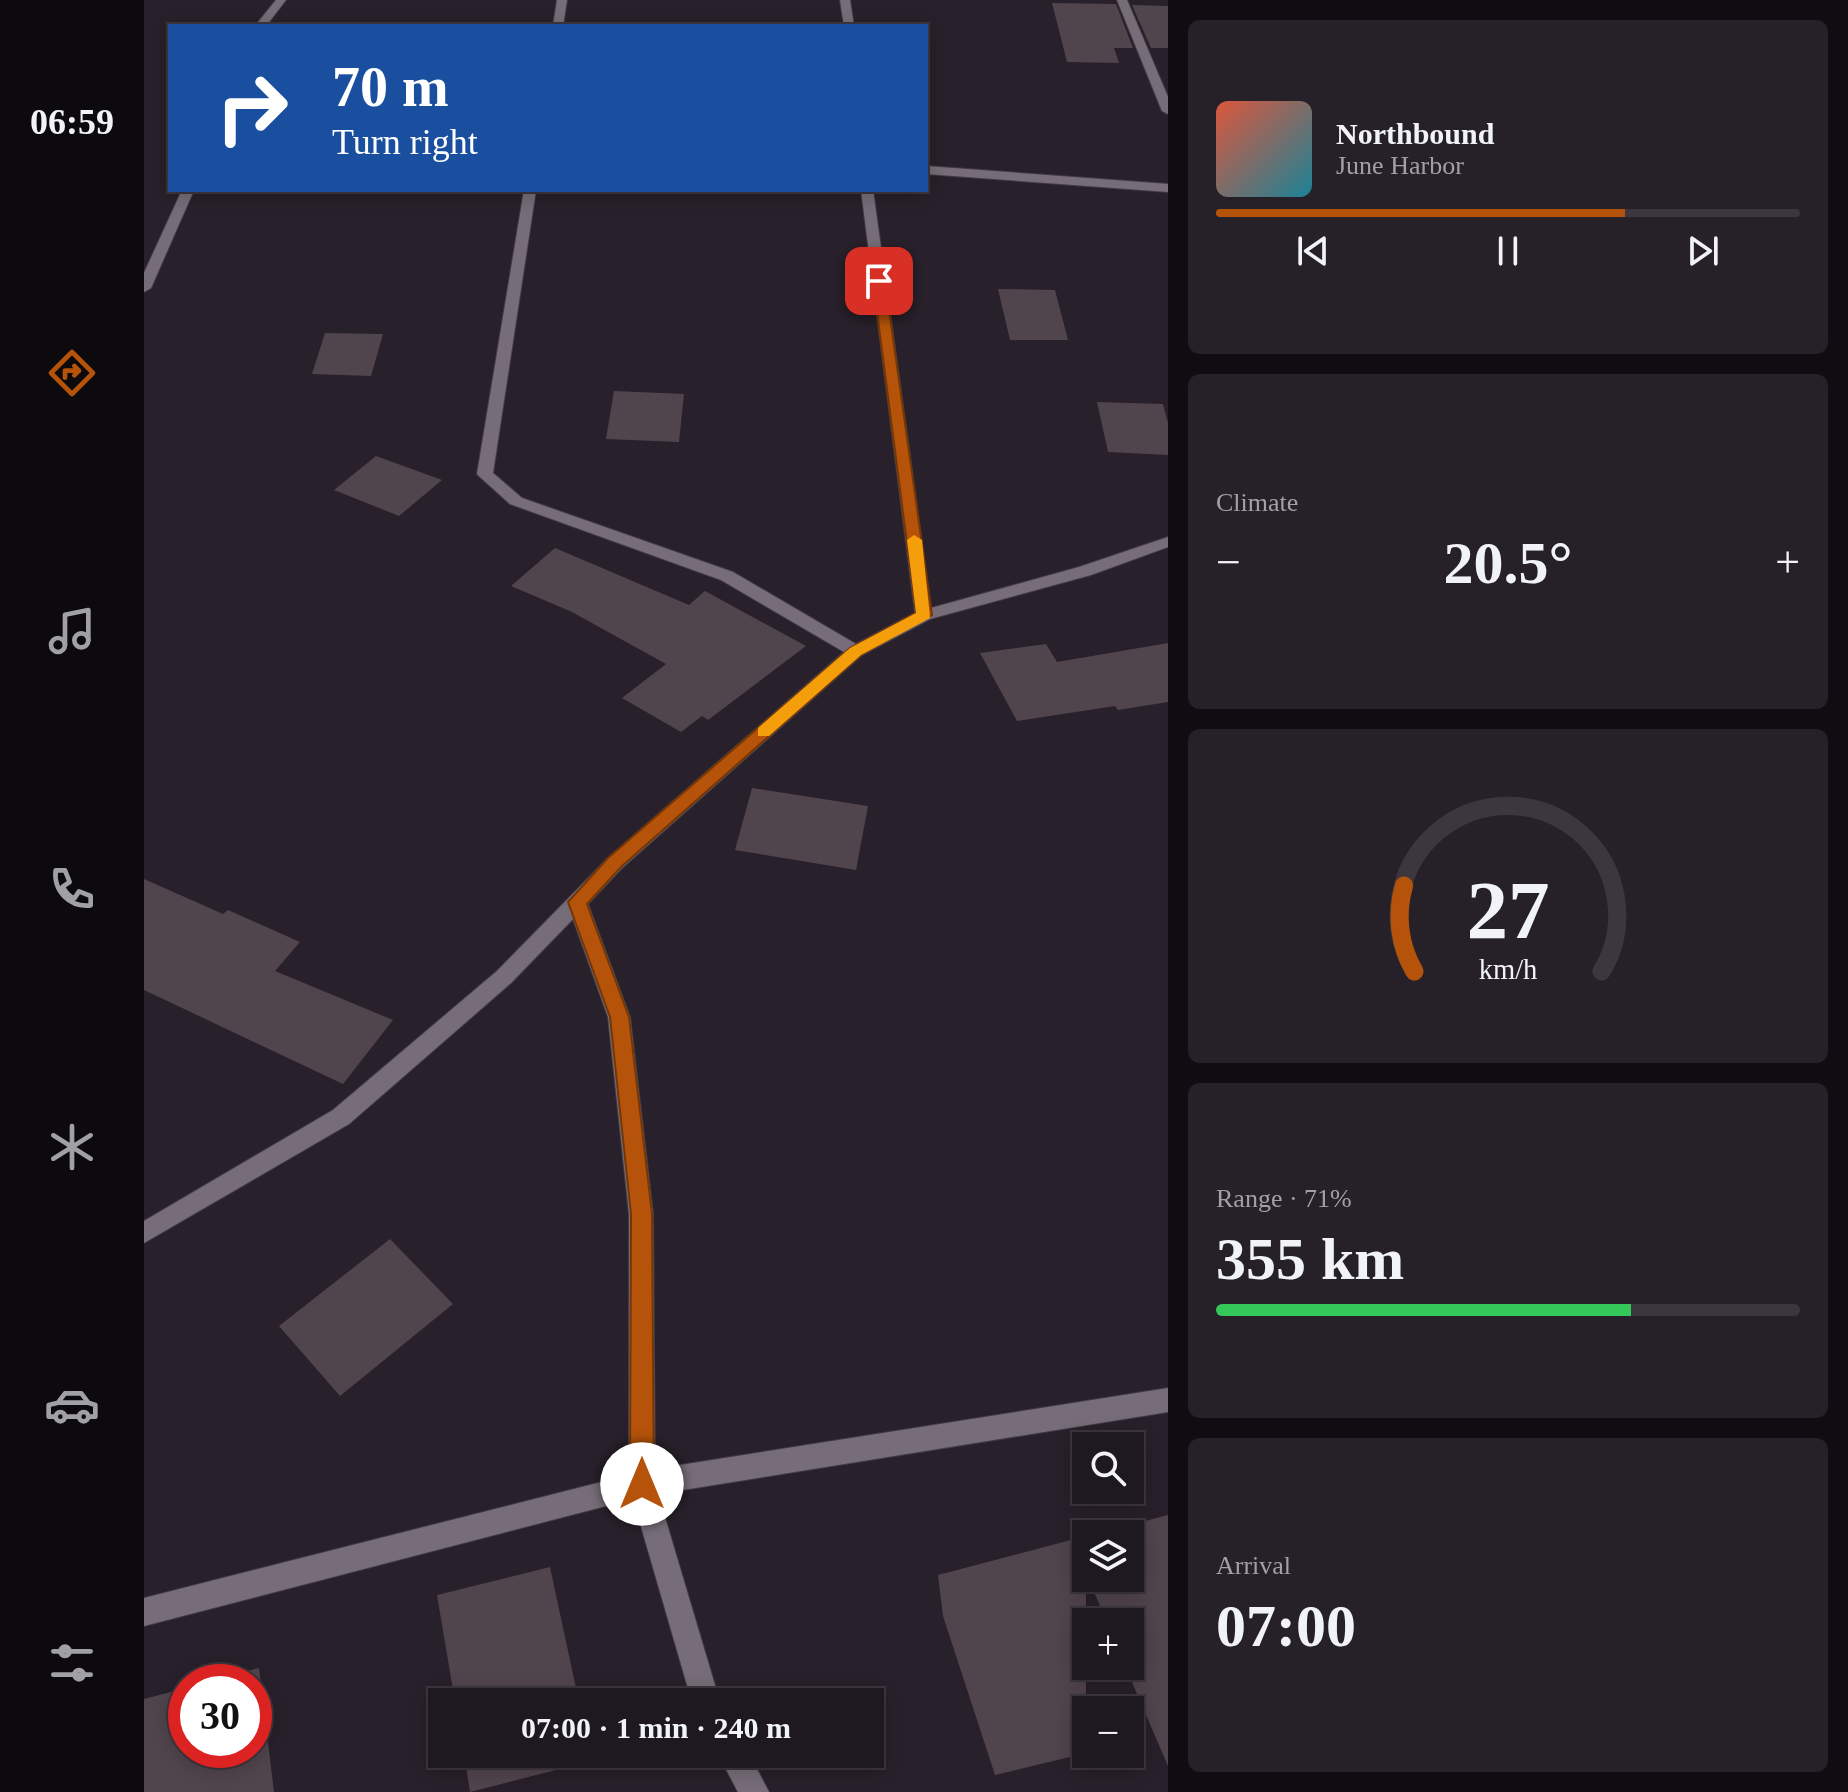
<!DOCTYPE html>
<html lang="en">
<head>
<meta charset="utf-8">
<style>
	:root { --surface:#1e1820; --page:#262129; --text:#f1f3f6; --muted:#a1a0a5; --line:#3c373e; --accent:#b45309 }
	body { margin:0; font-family:"Times New Roman",serif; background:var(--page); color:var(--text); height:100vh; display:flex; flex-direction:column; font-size:30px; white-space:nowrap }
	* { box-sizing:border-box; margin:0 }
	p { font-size:26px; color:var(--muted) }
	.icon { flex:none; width:44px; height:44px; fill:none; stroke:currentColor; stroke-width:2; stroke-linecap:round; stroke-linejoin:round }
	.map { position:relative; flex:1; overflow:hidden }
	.panel { display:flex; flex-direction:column; gap:20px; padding:20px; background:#100d12; width:680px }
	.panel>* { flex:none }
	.guide { position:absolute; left:24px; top:24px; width:760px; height:168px; border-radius:0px; box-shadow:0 4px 20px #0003,0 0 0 2px var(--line); background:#1a4fa0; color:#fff; overflow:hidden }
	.controls { position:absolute; left:928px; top:1432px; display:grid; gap:16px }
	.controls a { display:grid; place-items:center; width:72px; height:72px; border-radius:0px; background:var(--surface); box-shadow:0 4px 20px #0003,0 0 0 2px var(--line); font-size:40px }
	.speed { position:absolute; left:24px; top:1664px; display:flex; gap:16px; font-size:40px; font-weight:700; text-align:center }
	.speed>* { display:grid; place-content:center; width:104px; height:104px; border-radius:50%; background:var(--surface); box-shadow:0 4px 20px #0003,0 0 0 2px var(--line); line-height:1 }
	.speed .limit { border:12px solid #d22; background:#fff; color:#111 }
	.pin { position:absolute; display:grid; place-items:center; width:68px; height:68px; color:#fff; margin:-34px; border-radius:16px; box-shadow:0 4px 12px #0006 }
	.me { position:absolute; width:88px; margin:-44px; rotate:0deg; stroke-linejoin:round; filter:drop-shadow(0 0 6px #0008) }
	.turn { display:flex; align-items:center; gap:28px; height:168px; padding:0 32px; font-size:36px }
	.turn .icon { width:104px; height:104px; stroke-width:2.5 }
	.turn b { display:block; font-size:56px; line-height:68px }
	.big { font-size:60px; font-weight:700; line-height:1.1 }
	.panel .card { flex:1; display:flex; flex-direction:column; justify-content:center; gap:12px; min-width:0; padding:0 28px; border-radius:12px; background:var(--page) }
	.panel .dial { align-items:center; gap:0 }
	.dial svg { height:208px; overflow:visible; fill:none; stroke:var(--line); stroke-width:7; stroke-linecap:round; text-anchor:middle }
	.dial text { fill:var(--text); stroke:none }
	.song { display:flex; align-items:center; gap:24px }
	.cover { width:96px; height:96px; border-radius:12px; background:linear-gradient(135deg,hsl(10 70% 55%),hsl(190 70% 35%)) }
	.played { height:8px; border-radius:4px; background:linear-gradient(90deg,var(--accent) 70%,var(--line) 70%) }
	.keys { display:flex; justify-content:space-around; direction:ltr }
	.heat { display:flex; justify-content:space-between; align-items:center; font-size:44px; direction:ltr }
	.charge { height:12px; border-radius:6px; background:linear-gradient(90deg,#34c759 71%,var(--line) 0) }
	.trip { position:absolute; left:284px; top:1688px; width:456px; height:80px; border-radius:0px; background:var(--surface); box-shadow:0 4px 20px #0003,0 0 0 2px var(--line); font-weight:700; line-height:80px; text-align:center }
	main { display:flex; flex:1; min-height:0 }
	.dock { display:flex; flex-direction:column; width:144px; justify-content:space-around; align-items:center; background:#0c0a0d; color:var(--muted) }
	.dock .icon { width:56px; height:56px }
	.dock .active { color:var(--accent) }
	.dock b { font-size:36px; color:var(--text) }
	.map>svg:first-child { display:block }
</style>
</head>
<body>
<main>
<nav class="dock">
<b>06:59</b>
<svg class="icon active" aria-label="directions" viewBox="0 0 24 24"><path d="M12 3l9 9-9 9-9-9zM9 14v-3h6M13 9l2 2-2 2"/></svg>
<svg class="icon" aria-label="music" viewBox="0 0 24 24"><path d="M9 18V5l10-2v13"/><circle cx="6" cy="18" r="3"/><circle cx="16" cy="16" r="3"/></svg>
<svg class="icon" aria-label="phone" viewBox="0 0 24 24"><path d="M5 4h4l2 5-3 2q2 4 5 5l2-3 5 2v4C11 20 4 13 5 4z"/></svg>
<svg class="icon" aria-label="climate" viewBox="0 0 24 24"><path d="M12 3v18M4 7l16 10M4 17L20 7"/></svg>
<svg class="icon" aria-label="car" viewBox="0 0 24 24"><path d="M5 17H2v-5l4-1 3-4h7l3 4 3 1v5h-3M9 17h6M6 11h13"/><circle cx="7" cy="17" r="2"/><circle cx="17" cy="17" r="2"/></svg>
<svg class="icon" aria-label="filters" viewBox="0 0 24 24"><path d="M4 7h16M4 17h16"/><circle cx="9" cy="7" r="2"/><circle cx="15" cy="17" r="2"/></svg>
</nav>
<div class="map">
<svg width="1024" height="1792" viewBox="0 0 1024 1792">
	<rect width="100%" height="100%" fill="#28202a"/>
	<path fill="#51454d" d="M908 3 972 4 989 48H970L975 63 923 62Z
		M988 5 1024 6V48H1007Z
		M854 289 911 290 924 340H866Z
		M181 333 239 334 227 376 168 374Z
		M470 391 540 394 535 442 462 439Z
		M953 402 1019 404 1024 423V455L964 452Z
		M232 456 298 480 255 516 190 490Z
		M411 548 545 605 561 591 662 646 564 720 558 716 537 732 478 698 522 664 428 612 367 586Z
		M1024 643V702L974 710 971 706 873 721 836 653 902 644 913 662Z
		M608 788 724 806 712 870 591 850Z
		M0 879 79 914 84 910 156 942 131 971 249 1020 199 1084 0 990Z
		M246 1239 309 1304 196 1396 135 1326Z
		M1024 1515V1766L981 1666H986V1622H963L944 1578H986V1534H952Z
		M942 1536V1753L851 1775 799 1616 794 1575Z
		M406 1567 435 1702H311L293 1595Z
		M115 1668 130 1792H0V1699L42 1688V1750H110V1682H63Z
		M320 1754H446L447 1761 326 1792Z"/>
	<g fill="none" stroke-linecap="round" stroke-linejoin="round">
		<g stroke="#423c44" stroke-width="2">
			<path id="minor" d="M132 0H142L122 26H111Z
				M413 0H423L419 26H409Z
				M696 0H706L710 26H700Z
				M973 0H983L1024 97V114L1018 111Z
				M782 166 1024 184V192L782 174Z
				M38 190H50L7 288 0 292V273Z
				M380 190H392L349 473 378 498 589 572 712 644 771 613 717 190H729L787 608 935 567 1024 537V547L947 575 786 619 718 655 478 868 444 904 486 1017 509 1214 511 1469 1024 1388V1412L514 1494 576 1702H548L489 1499 0 1626V1598L485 1475V1214L464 1017 429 919 367 983 205 1124 0 1243V1221L189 1110 353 971 464 858 700 652 577 580 366 504 336 477 333 474Z
				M574 1754H605L625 1792H594Z"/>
		</g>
		<use href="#minor" fill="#766d79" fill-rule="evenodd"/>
	</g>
	<path fill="#b45309" stroke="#753606" stroke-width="2" d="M735 277 741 281 788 615 717 655 477 867 443 904 485 1017 508 1214 510 1484 506 1493 498 1496 489 1493 486 1484 487 1214 466 1017 424 902 464 858 706 648 772 613 729 281Z"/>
	<path fill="#f59e0b" d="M770 535 778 540 786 618 717 655 625 736H614V728L706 648 772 613 763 540Z"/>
</svg>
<div class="controls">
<a><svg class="icon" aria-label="search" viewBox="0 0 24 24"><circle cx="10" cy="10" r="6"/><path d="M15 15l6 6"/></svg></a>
<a><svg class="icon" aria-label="layers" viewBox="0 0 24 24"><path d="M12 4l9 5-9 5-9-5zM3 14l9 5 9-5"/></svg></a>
<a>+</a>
<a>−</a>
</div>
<div class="speed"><div class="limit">30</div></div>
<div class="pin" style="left:735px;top:281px;background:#d93025"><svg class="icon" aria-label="arrive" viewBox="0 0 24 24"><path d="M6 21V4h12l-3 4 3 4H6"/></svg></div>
<svg class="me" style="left:498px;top:1484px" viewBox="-20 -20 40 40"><circle r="19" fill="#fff"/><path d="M0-13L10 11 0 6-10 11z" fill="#b45309"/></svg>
<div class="trip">07:00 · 1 min · 240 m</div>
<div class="guide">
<div class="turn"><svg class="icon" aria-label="right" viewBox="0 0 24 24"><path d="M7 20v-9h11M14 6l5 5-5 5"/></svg><div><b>70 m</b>Turn right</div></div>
</div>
</div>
<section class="panel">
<div class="card">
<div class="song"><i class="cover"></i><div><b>Northbound</b><p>June Harbor</p></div></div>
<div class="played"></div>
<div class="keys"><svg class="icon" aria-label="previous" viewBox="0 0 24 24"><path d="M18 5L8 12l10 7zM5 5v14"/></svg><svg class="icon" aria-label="pause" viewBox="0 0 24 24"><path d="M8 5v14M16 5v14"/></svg><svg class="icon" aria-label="next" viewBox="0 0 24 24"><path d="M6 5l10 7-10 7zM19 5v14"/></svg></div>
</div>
<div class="card"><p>Climate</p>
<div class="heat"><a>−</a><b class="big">20.5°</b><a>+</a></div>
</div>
<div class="card dial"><svg viewBox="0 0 100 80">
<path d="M14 69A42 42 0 1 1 86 69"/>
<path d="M14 69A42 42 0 0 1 10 36" stroke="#b45309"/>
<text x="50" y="56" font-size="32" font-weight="700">27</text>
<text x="50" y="72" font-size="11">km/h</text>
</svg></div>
<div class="card"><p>Range · 71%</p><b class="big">355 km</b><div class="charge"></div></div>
<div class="card"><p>Arrival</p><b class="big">07:00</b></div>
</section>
</main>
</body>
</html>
